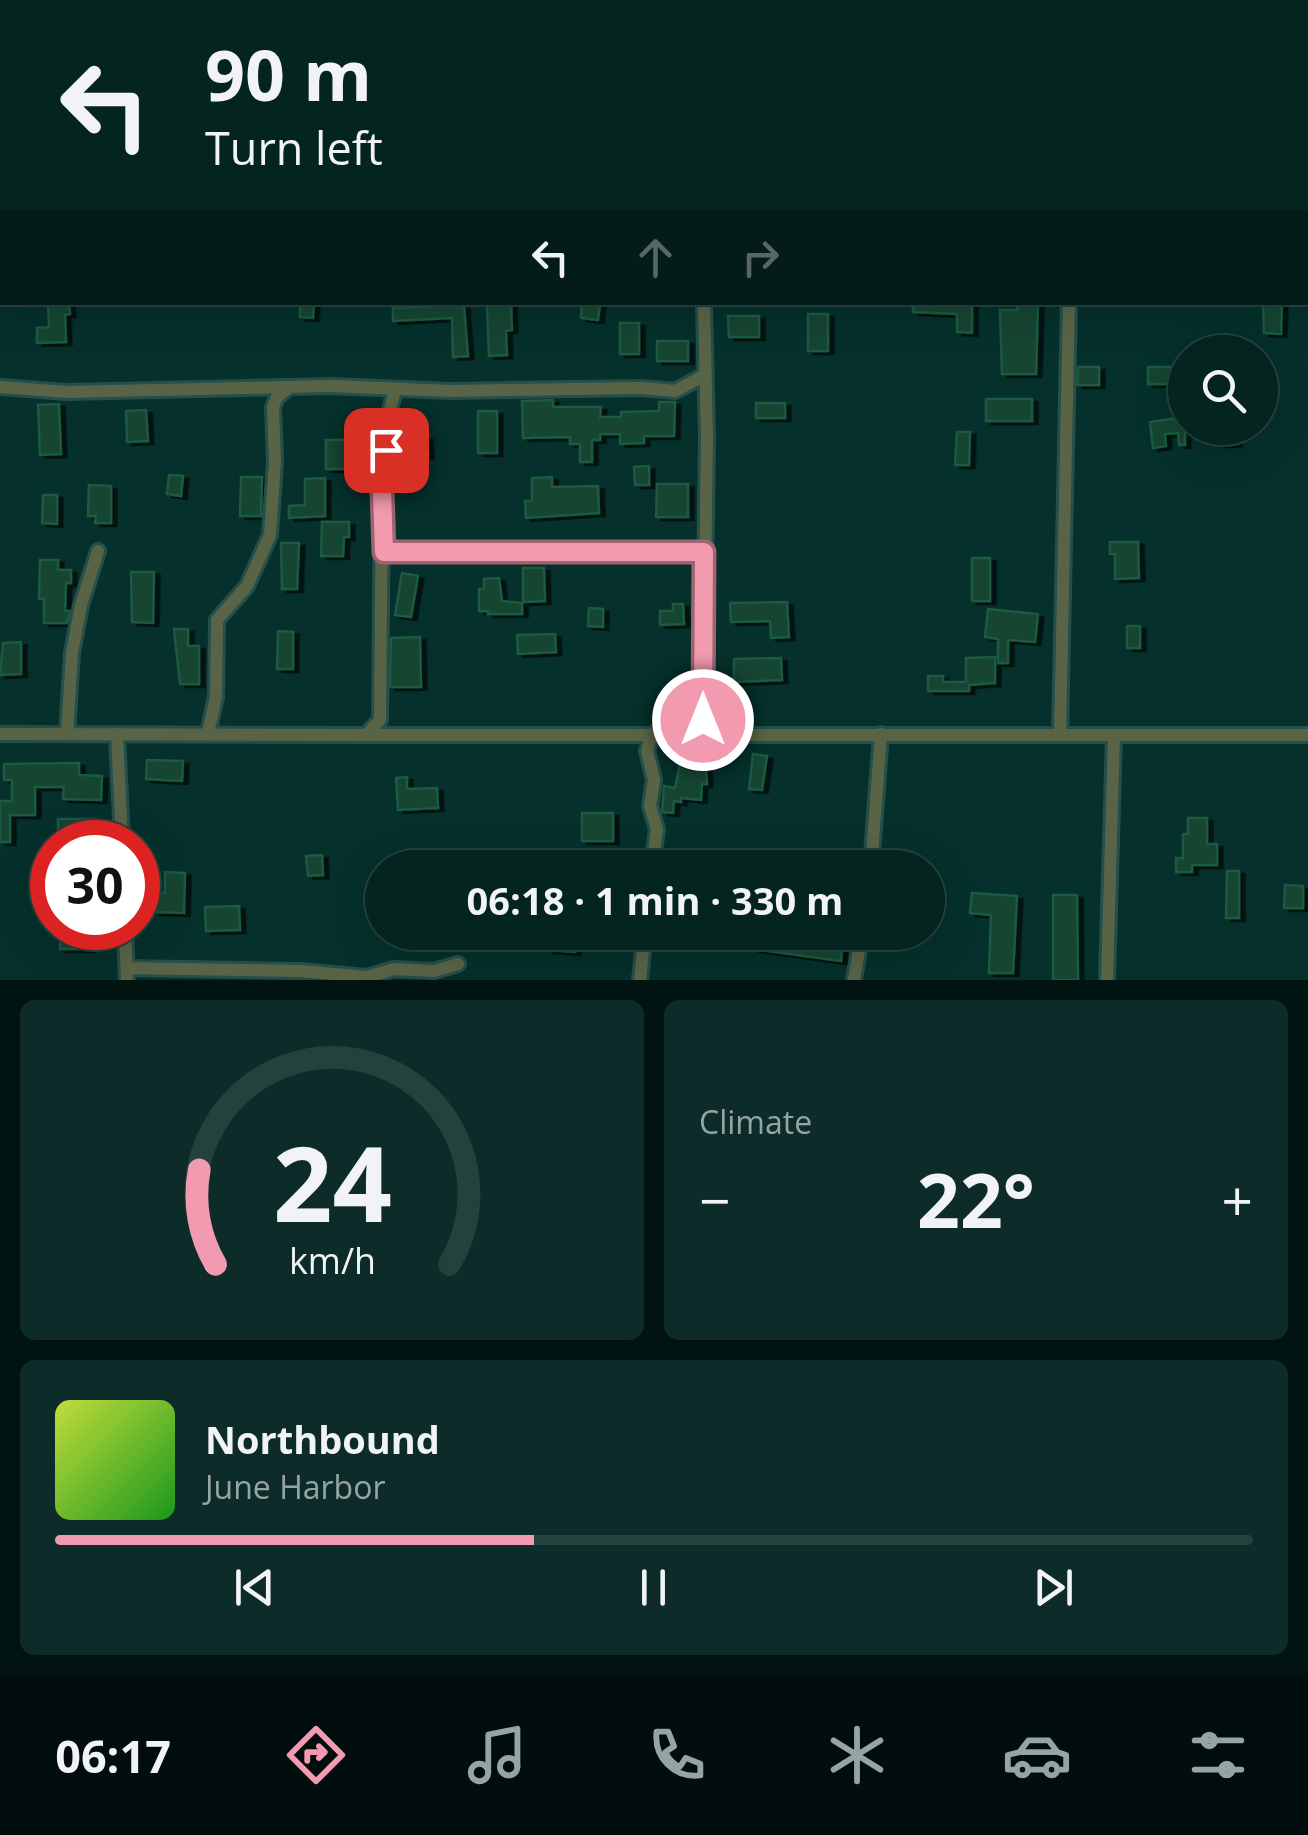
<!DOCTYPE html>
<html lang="en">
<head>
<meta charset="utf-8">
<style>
	:root { --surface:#042420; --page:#0d2c29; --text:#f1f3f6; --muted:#97a4a5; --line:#25413e; --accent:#f29aaf }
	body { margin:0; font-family:"Open Sans",sans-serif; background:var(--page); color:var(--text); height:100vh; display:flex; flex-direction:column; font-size:38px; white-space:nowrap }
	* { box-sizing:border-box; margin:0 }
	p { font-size:32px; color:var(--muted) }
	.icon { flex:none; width:55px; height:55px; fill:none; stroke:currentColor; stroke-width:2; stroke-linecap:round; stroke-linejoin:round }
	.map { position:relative; height:980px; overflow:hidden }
	.side { display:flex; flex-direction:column; gap:20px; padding:20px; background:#021412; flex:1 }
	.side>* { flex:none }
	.guide { position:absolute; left:0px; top:0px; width:1310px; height:305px; box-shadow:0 10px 40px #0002,0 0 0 2px var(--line); background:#042420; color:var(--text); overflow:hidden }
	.fabs { position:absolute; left:1168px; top:335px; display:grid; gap:20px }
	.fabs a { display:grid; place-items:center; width:110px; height:110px; border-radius:50%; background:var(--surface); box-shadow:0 10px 40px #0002,0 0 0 2px var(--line); font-size:50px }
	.speed { position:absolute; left:30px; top:820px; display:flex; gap:20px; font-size:50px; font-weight:700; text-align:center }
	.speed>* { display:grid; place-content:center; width:130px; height:130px; border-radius:50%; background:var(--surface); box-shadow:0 10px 40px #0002,0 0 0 2px var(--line); line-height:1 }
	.speed .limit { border:15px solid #d22; background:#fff; color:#111 }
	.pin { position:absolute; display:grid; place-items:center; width:85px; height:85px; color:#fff; margin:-42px; border-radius:20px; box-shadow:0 5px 15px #0006 }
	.me { position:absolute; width:110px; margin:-55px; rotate:0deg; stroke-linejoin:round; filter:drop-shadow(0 0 8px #0008) }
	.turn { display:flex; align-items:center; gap:35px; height:210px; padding:0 40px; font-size:45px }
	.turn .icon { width:130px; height:130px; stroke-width:2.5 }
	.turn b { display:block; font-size:70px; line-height:85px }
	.lanes { display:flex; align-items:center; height:95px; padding:0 40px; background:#0003; justify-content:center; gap:50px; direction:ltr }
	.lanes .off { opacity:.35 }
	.big { font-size:75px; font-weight:700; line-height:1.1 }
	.side .card { flex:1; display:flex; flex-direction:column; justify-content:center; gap:15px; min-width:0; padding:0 35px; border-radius:15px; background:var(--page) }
	.side .dial { align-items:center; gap:0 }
	.dial svg { height:260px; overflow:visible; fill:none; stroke:var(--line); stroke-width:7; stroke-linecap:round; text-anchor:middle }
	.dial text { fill:var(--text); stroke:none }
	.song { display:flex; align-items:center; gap:30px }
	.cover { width:120px; height:120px; border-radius:15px; background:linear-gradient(135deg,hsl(70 70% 55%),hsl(120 70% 35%)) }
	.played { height:10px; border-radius:5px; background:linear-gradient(90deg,var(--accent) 40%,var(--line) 40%) }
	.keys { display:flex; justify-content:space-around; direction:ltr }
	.heat { display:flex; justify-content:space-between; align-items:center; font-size:55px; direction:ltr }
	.side .tiles { flex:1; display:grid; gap:20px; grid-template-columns:1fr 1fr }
	.card:last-child { grid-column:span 2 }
	.trip { position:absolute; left:365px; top:850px; width:580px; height:100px; border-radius:50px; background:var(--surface); box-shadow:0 10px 40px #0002,0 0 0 2px var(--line); font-weight:700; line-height:100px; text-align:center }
	.dock { display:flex; height:160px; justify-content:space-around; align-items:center; background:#020e0d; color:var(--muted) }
	.dock .icon { width:70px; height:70px }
	.dock .active { color:var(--accent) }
	.dock b { font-size:45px; color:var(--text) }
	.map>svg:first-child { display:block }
</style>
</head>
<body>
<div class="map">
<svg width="1308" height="980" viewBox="0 0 1308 980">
	<defs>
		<filter id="shadow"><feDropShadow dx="5.5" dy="3" stdDeviation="0" flood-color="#0009"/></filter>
	</defs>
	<rect width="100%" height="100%" fill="#05302b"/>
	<path fill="#154432" stroke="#1a5a42" stroke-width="2.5" filter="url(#shadow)" d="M69 302 70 314 65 315 66 342 37 343V328L49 327 48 304Z
		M300 302H314L313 318 300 317Z
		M582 302 600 304 598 320 581 318Z
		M913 302H972V333L957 332V314L913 312Z
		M1017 302H1038L1036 374H1002L1000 310H1017Z
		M1263 302H1282L1281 334 1264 333Z
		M511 305 512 330 506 331 507 355 489 356 487 306Z
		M438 306H464L468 356 453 357 452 318 393 321V308Z
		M808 314H828V351H808Z
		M728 316H759V337H729Z
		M620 323H639V354H620Z
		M657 341H688V361H657Z
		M1078 367H1099V385H1077Z
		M1148 367H1183V384H1148Z
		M986 399H1032V421H986Z
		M553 400V407H601L600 417H621V412L659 411V402H675L674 436H644V443L620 444V434H600V440H592V462H580V444H570V437L523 438 522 401Z
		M756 403H785V418H756Z
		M59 404 61 454 40 455 38 405Z
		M146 410 148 441 127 442 126 411Z
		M400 410H414L413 440H397Z
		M478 411H497V453H478Z
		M1185 417V445H1179L1178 433 1165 434 1166 446 1153 448 1150 422Z
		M1218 428H1236V444H1218Z
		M957 432H970L969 465H955Z
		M416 437H427L428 455 417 456Z
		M326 440H353V469H326Z
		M649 466V485H635L634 467Z
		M169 475 183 476 181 496 167 494Z
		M241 477H262L261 516H240Z
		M552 477V487L598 486 599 513 526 518 525 501H532V478Z
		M325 478V516L289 518V506L305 505V479Z
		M657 484H688V517H656Z
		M89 485 111 486V523H95L96 516H88Z
		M43 495H57V524L42 523Z
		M322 522H349V537H344L343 556H321Z
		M1110 542H1138L1139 578 1115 579V554H1110Z
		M281 543H299L297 589H282Z
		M972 558H990V601H972Z
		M40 560H58V570H71V583H66L65 611H70L67 623H44V599H39Z
		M523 568H544L545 601 523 602Z
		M131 572H154L153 623 132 622Z
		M402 573 418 576 411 617 395 615Z
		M499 578 502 601 522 603V614H488V611H479V589H484V579Z
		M787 602 789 637 771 638 770 621 731 622 730 603Z
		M673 604H683L684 624 660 625V611H673Z
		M589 608 603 609V627L588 626Z
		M988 609 1038 614 1035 642 1008 640V663H998V639L985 637Z
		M1127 626H1140V648H1127Z
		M174 629H188V646H199V684H180Z
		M278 631 293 632V669H277Z
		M555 634 556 652 518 654 517 635Z
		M420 637 421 687H390L391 638Z
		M21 642V674L0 675 3 643Z
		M995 657V683L969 685V691H928V676H943V682H966V658Z
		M781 658 782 680 734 682V659Z
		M753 754 767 756 762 790 749 789Z
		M682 755 705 757 707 784H702L701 800 681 798V802L674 801 673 813 662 812 664 786 675 788Z
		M147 760 183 761 182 781 146 779Z
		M79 763V775L102 776 101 800 63 799 64 787H35V815H10V842H0V801H12V780H4V764Z
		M407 777V789L437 788 438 808 398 810 396 778Z
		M582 813H613V841H582Z
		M1188 818H1207V844H1217V865H1192V872H1176V858H1183V834H1188Z
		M58 819H94V839H58Z
		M555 852 556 868H527V853Z
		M322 855 323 875 308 876 306 856Z
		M1227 871H1239V918H1226Z
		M165 872 185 873 184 913 154 912 155 893H165Z
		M1285 885 1303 886V908H1284Z
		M972 893 1017 896 1013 973H989L991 915 970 913Z
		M1053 895H1077L1078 980H1053Z
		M239 906 240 930 206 931 205 907Z
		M61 928 89 929V949H60Z
		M550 932H576L575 952 548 950Z
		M756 932 843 935 841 961 754 949Z"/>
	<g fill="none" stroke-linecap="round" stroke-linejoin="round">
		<g stroke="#254f4a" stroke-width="18">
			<path id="street" d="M713 0V2
				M883 0 887 2
				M1048 2 1050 0
				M0 20H2
				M0 212H2
				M1308 275V276
				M0 387 67 392 330 386 451 391 641 388 675 391 705 375
				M384 552 704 553
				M208 733 216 697 217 620 247 586 270 535 275 462 273 407 277 397 290 387
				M0 734 366 735 380 720 382 491 389 414 395 390
				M67 734 72 653 81 605 98 551
				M117 734 122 842
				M703 734 707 438 704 302
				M366 735H1308
				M1060 735 1069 302
				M652 868 657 829 650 806 654 780 647 751 652 734
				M871 868 881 734
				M125 928 127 980
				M127 968 300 971 367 977 394 969 434 971 458 964
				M640 980 645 932
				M854 980 862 932
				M1107 980 1114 735"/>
		</g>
		<use href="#street" stroke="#596447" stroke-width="12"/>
	</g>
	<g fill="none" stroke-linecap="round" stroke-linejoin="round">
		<g stroke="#9d6472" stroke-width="25">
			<path id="route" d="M386 450 382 491 384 552H704L703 720"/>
		</g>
		<use href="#route" stroke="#f29aaf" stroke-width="18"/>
	</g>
</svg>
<div class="fabs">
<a><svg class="icon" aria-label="search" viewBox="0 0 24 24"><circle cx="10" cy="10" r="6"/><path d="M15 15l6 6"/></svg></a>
</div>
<div class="speed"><div class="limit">30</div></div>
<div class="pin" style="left:386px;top:450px;background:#d93025"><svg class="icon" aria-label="arrive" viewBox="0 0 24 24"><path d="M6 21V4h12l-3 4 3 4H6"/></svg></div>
<svg class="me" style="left:703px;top:720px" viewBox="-20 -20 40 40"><circle r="17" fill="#f29aaf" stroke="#fff" stroke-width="3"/><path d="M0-11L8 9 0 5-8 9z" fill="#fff"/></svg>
<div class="trip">06:18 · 1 min · 330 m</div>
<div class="guide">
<div class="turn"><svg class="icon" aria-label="left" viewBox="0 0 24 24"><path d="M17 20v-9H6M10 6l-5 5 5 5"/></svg><div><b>90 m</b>Turn left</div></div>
<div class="lanes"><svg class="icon" aria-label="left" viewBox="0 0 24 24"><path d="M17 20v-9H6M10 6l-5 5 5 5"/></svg><svg class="icon off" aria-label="ahead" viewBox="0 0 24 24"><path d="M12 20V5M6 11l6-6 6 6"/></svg><svg class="icon off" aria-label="right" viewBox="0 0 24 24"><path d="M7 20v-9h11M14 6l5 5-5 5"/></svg></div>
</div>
</div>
<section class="side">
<div class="tiles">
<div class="card dial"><svg viewBox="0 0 100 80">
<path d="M14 69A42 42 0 1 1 86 69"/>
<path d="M14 69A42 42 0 0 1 9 40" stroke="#f29aaf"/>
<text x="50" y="56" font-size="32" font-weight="700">24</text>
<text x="50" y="72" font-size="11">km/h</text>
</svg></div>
<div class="card"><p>Climate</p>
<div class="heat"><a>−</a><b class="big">22°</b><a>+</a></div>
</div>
<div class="card">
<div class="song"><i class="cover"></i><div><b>Northbound</b><p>June Harbor</p></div></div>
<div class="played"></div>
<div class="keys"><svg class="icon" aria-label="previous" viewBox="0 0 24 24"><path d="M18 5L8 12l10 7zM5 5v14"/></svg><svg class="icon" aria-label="pause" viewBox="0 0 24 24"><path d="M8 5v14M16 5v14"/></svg><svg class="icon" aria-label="next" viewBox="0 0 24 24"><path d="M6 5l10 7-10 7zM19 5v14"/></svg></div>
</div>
</div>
</section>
<nav class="dock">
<b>06:17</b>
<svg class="icon active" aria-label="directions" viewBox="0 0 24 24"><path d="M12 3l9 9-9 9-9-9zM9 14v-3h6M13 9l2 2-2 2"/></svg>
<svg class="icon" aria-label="music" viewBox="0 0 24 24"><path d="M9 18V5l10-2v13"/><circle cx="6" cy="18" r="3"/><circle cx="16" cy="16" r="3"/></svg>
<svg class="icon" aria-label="phone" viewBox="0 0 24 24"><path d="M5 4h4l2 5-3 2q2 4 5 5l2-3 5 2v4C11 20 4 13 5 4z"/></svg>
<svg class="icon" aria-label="climate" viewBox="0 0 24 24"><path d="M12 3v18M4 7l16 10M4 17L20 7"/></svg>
<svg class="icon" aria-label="car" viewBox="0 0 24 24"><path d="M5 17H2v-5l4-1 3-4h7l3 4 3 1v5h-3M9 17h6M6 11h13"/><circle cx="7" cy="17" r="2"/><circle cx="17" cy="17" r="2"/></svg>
<svg class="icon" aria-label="filters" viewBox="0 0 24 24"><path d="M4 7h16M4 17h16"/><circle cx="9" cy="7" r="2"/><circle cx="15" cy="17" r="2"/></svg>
</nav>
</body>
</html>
